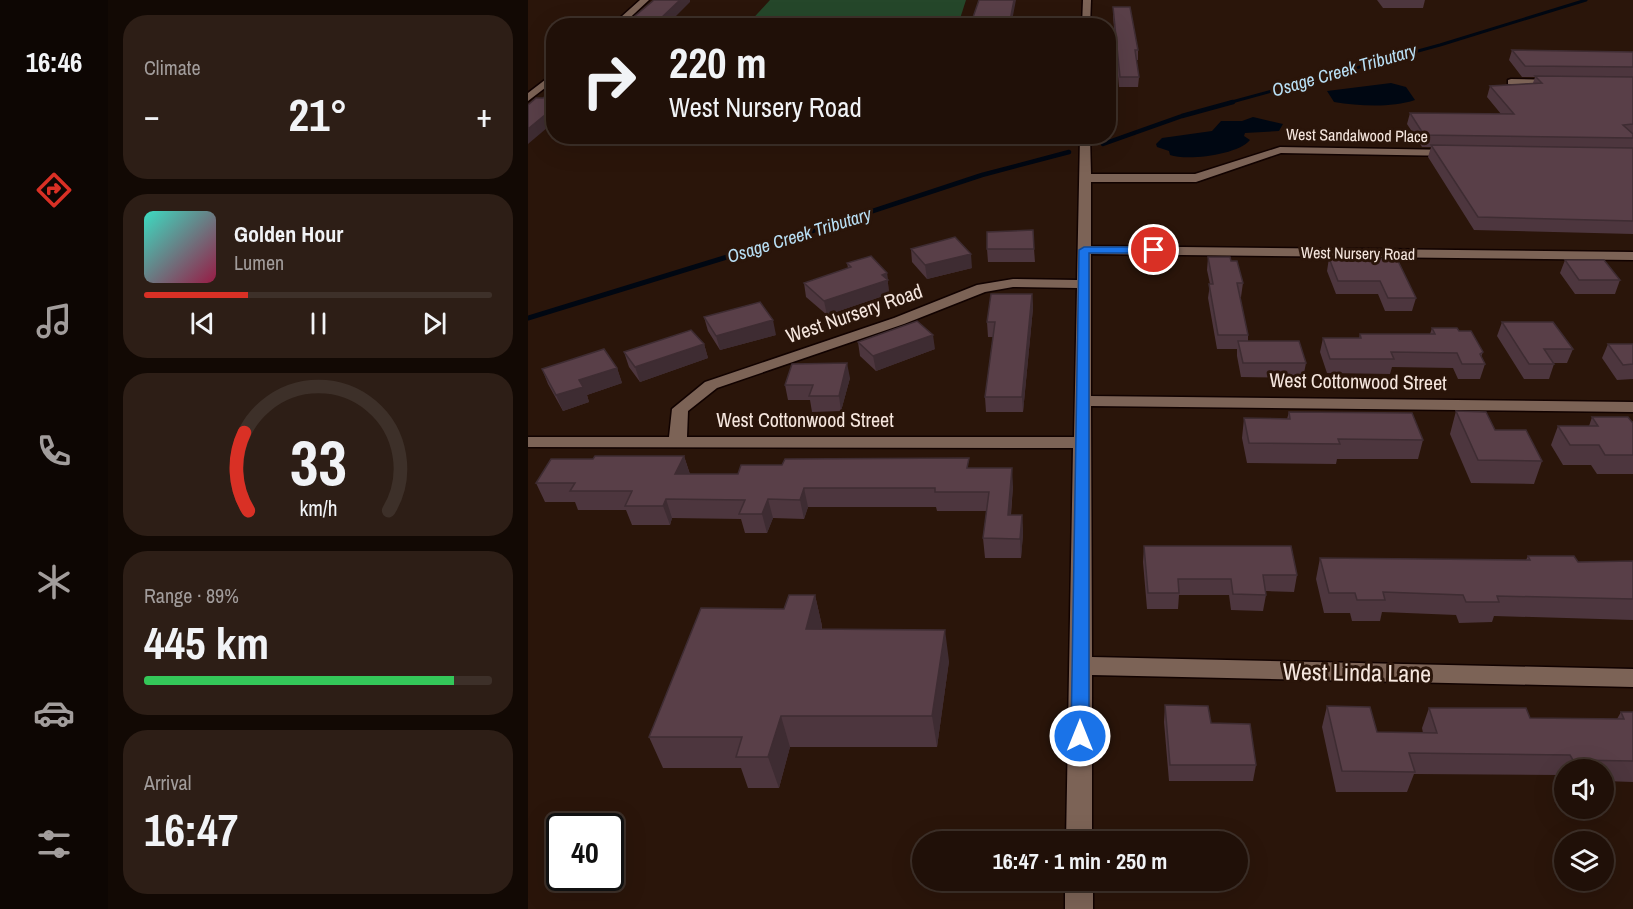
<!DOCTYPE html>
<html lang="en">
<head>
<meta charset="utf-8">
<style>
	:root { --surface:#201008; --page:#2d1e16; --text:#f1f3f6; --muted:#a29d9c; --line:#3d3029; --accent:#d93025 }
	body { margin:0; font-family:"Archivo Narrow",sans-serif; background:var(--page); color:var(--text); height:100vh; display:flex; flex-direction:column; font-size:22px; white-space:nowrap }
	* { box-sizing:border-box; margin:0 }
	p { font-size:20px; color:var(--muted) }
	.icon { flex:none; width:33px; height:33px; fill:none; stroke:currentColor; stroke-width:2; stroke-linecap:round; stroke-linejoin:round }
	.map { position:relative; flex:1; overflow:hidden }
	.details { display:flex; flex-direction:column; gap:15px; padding:15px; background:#120904; width:420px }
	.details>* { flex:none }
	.banner { position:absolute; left:18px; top:18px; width:570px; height:126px; border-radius:24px; box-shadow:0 6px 24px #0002,0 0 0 2px var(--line); background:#201008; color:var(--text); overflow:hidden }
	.controls { position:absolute; left:1026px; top:759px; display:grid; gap:12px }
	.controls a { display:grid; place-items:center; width:60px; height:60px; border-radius:50%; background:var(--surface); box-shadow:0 6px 24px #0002,0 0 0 2px var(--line); font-size:30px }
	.speed { position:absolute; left:18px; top:813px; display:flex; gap:12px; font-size:30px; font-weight:700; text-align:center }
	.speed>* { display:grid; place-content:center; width:78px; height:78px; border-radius:50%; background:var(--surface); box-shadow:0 6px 24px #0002,0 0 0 2px var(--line); line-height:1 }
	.speed .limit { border:3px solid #111; border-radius:9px; background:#fff; color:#111 }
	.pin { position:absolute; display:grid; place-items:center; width:51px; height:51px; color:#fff; margin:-26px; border:3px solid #fff; border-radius:50%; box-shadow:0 2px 6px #0007 }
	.me { position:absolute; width:66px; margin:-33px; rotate:0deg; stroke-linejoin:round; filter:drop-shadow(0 0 4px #0008) }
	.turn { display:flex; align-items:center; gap:21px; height:126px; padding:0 24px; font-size:27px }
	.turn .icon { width:78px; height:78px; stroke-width:2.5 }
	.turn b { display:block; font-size:42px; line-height:51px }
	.big { font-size:45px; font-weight:700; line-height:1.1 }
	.details .tile { flex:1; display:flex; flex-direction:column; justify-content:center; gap:9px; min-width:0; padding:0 21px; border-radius:24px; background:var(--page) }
	.details .dial { align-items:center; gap:0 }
	.dial svg { height:156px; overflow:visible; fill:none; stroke:var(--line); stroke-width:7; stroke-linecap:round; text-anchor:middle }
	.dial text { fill:var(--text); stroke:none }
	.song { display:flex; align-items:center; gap:18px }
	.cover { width:72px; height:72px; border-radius:9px; background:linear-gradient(135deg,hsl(170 70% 55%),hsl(340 70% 35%)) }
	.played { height:6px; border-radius:3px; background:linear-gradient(90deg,var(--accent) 30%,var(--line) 30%) }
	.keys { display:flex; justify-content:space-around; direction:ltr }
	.heat { display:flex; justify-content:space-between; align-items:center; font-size:33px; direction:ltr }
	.charge { height:9px; border-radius:4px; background:linear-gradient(90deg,#34c759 89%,var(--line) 0) }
	.trip { position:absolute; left:384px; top:831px; width:336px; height:60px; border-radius:30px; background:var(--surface); box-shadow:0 6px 24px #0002,0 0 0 2px var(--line); font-weight:700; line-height:60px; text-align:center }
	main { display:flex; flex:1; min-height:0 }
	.menu { display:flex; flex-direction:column; width:108px; justify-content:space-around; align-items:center; background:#0d0603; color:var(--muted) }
	.menu .icon { width:42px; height:42px }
	.menu .selected { color:var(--accent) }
	.menu b { font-size:27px; color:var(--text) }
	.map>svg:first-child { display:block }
</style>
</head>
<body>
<main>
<nav class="menu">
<b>16:46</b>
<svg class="icon selected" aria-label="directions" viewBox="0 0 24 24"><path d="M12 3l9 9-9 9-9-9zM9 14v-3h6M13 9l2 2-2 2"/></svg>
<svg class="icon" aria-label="music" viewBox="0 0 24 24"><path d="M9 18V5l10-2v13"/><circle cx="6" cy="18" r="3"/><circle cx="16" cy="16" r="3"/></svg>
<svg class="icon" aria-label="phone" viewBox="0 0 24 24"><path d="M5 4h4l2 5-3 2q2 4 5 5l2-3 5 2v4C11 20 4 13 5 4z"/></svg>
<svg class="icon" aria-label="climate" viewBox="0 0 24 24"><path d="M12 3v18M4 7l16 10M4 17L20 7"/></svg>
<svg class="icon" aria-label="car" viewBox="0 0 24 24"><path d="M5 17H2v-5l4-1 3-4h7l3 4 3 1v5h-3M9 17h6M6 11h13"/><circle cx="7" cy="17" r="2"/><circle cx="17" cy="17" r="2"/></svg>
<svg class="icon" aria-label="filters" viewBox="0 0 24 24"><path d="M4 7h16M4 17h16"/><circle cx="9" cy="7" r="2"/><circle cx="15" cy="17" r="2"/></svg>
</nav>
<section class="details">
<div class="tile"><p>Climate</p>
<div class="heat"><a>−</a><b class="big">21°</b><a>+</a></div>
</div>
<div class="tile">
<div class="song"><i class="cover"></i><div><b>Golden Hour</b><p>Lumen</p></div></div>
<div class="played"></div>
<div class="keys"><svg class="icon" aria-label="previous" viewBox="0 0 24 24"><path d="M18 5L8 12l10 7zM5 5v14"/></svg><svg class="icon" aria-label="pause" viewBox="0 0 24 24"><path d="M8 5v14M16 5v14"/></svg><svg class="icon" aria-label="next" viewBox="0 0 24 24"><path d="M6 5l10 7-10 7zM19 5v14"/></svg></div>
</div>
<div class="tile dial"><svg viewBox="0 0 100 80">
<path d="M14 69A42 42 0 1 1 86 69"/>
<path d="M14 69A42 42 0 0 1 12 29" stroke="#d93025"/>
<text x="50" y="56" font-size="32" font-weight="700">33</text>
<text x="50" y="72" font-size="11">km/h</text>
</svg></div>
<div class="tile"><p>Range · 89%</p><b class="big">445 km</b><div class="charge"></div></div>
<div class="tile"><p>Arrival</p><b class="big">16:47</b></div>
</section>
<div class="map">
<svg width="1105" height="909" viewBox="0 0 1105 909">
	<rect width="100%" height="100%" fill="#2a150a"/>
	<path fill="#25472a" d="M242 0H438L430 25H219Z"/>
	<path fill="#000712" d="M863 83 878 87 887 100C863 108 831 106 806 102L799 91Z
		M725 117 755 124 751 131 717 133 716 136 722 140C710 155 659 161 642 155L641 151 629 147 628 144 634 138 684 131 693 121H714Z"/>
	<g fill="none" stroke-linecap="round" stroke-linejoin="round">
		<path stroke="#000712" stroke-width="3" d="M700 103 912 45 1058 0"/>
		<path stroke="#000712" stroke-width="4.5" d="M575 144 654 116 705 102
			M269 236 454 175 541 152"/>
		<path stroke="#000712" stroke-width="5" d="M0 318 274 234"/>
		<g stroke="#110200" stroke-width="3">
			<path id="minor" d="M112 0H121L93 26H83Z
				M555 0H563L562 26H554Z
				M26 73V81L0 101V93Z
				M983 79 1029 80 1034 83 1029 86 980 84V80Z
				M552 136H562L563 174H667L752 147 926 150 932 153 926 156 753 153 668 182H563V246L1105 252V260L563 254V396L1105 402V412L563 406 564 657 1105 669V687L564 675V842H538L545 448 0 447V437H141L144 409 177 382 366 318 449 285 485 279 549 280ZM485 287 549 288 546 437H159L160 411 189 388 376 324 457 292Z
				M537 880H565V909H537Z"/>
		</g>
		<use href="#minor" fill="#7c6356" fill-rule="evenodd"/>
	</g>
	<path fill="#4d363e" d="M849 0H897L895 8H855Z
		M585 7 610 50V60H608L611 77 610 87H591L585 16Z
		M984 50 1105 52V234L946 230 900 157 903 147H894L879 124 882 113 973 114 959 97 962 86 1005 83 1007 77H994L981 60Z
		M26 89V122L15 98Z
		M383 249 444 268 399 279 384 262Z
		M459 249H506L507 262H460Z
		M680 257 703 261 715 283 713 297H712L720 335V341L778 363 775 378 713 377 709 356V349H689L680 298 682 284 679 270Z
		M801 258 869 259 888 298 884 311H857L850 294H808L799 271Z
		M1037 260 1092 280 1087 294H1047L1032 273Z
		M319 263 359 273 361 294 299 315 278 297 276 283 320 268Z
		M504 294 505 308 495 412H458L457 397 465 337H460L459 322Z
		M176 317 248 335 192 350 180 331Z
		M974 322 1045 349 1039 363H1025L1026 364 1021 379H996L969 336Z
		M904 328 931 331 955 352 953 357 957 364 952 379H930L925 368 864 367 862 374 799 373 792 352 795 338H831L832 334H902Z
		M330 342 407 349 348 371 332 356Z
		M176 344 180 358 112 382 101 367 96 352Z
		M1080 344H1105V379L1089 380 1074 358Z
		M89 368 94 383 59 395 61 402 35 411 20 384 14 369Z
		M322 378 313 411 284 412 282 400H260L257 385Z
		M928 411 1014 461 1006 484 943 483 922 434Z
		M761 412 895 440 890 459H809L808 464 719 463 714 438 716 418 759 419Z
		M1064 417 1105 422V474H1069L1063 465H1035L1023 445 1030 426H1061Z
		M156 456 162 474H210L441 468 485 486 483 515H494L495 534 493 558H457L455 538 459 511H409L408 507H280L276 519 245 518 239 533H217L213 519 144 518 142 525H104L98 510H50L47 502H17L8 483 65 459Z
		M616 546 769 575 766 592 738 591V595L735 611 703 610 701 595H651L650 609H619L615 562Z
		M1000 556 1050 562 1105 561V620L966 616 964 622 931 623 928 615 854 612 852 621H824L822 613H796L788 579 792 558 998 560Z
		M287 595 294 626V629L421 661 409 747H262L251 788H220L213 768H135L121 737 256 609Z
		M637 705 683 723 728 765 725 781H641L636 722Z
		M799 706 849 732 895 733 894 728 901 708 1002 718 1089 719 1093 712H1105V782L1076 781V770H1036V781H1034L1032 775 886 774 879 792H808L794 727Z"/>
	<path fill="#3e2c32" d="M152 0H162V2L138 26H122Z
		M486 0H488L483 26H481Z
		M23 110 26 119V122L0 144V129Z
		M443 254 444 268 399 279 397 265Z
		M359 273 361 294 299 315 296 301Z
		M504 294 505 308 495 412 494 397Z
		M245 320 248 335 192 350 188 336Z
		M405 335 407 349 348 371 345 356Z
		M176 344 180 358 112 382 107 367Z
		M319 363 322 378 313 411 311 396Z
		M89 368 94 383 59 395 61 402 35 411 28 395 51 380Z
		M156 456 162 475 147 474Z
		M484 468 485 486 481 534 480 515Z
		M276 488 280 507 276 519 272 500Z
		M138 499 144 518 142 525 135 506Z
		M240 499 245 518 239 533 234 514Z
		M494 515 495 534 493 558 492 539Z
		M287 595 294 626 286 660 278 629Z
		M417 630 421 661 409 747 404 716Z
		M253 716 262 747 251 788 240 757Z"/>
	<path fill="#593f48" stroke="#3e2c32" stroke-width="1.5" d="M126 0H152L133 18 128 20 122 26H95Z
		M451 0H486L481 26H442Z
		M585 7H602L610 50H607L611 77H592Z
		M984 50 1105 52V67L997 66Z
		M1007 76 1105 77V124L1095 125 1105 134V138L896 135 882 113 986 114 962 86 1014 83Z
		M26 89V110H23L0 129V105L8 98H15Z
		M903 145 1105 148V221L950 217Z
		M505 230 506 249H459V232Z
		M427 237 443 254 397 265 383 249Z
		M343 256 359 273 354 275 360 280 296 301 276 283 323 267 319 263Z
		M680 257H702L703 261H709L715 283H709L720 335H690L681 284H685Z
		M801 258 869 259 888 298H860L852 281H810Z
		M1037 260H1076L1092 280H1051Z
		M463 294H504L494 397H457L467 322H459Z
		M232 302 245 320 188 336 176 317Z
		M389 321 405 335 345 356 330 342Z
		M974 322H1025L1045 349H1016L1026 364H1001Z
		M904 328H929L931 331H943L955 352 952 354 957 364H934L929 353 863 352 866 359H802L795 338H833L832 334H907Z
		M163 330 176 344 107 367 96 352Z
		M710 341H771L778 363H715Z
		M1080 344H1105V364L1095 365Z
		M76 349 89 368 51 380 55 387 28 395 14 369Z
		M319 363 311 396H281L285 385H257L264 364Z
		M928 411 958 412 967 430H998L1014 461 950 460Z
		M761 412 884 413 895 440 810 439 812 444 721 443 716 418 762 419Z
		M1064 417H1100L1104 422H1105V455H1077L1071 445H1042L1030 426H1070Z
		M67 456H156L147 474H210L213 465H254L257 459 441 458 439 468H484L480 515H494L492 539 455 538 461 492H407V488H276L272 500 240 499 234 514H211L217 500 138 499 135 506H97L104 491H42L47 483H8L23 459H65Z
		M616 546H763L769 575H735L738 595 705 594 703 579H650L651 593H620Z
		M1000 556H1046L1050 562 1105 561V599L969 596 971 602H938L935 595 855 592 857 600H829L827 593H801L792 558 1002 560Z
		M261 595H287L278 629 417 630 404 716H253L240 757H208L214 737H121L173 608 256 609Z
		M637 705 680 706 683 723 722 724 728 765H642Z
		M799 706 842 707 849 732 909 733 901 708H998L1002 718 1096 719 1093 712H1105V761L1045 760 1042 755 881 753 887 772 814 771Z"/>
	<path fill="#1a73e8" stroke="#114b97" stroke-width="1.5" d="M626 247 630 248V253H561V736L559 741 552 744 546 741 543 736 551 250 556 247Z"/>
	<g text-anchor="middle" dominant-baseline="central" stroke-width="6" stroke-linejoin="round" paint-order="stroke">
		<g font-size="16" fill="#f5e6de" stroke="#2a150a">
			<text transform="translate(829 135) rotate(1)">West Sandalwood Place</text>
			<text transform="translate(830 253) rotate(1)">West Nursery Road</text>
		</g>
		<g font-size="18" font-style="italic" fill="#b9e0f6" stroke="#2a150a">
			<text transform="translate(816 70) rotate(-16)">Osage Creek Tributary</text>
			<text transform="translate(271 235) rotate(-17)">Osage Creek Tributary</text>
		</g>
		<g font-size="20" fill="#f5e6de" stroke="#2a150a">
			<text transform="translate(326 313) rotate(-19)">West Nursery Road</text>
			<text transform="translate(830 381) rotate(1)">West Cottonwood Street</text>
			<text x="277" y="419">West Cottonwood Street</text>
		</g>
		<g font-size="24" fill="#f5e6de" stroke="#2a150a">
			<text transform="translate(829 672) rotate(1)">West Linda Lane</text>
		</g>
	</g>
</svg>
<div class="controls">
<a><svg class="icon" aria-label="sound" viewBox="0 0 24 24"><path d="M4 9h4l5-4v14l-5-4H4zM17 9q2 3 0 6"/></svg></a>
<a><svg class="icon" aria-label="layers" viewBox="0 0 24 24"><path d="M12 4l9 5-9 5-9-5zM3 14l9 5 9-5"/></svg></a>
</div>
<div class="speed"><div class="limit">40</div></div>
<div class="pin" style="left:626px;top:250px;background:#d93025"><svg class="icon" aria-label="arrive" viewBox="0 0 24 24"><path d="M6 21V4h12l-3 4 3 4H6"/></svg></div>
<svg class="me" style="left:552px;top:736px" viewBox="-20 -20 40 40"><circle r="17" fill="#1a73e8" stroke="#fff" stroke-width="3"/><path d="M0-11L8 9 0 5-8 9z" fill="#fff"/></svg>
<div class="trip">16:47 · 1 min · 250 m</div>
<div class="banner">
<div class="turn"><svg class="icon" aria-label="right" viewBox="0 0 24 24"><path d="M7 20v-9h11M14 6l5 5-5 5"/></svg><div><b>220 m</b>West Nursery Road</div></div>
</div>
</div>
</main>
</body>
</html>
